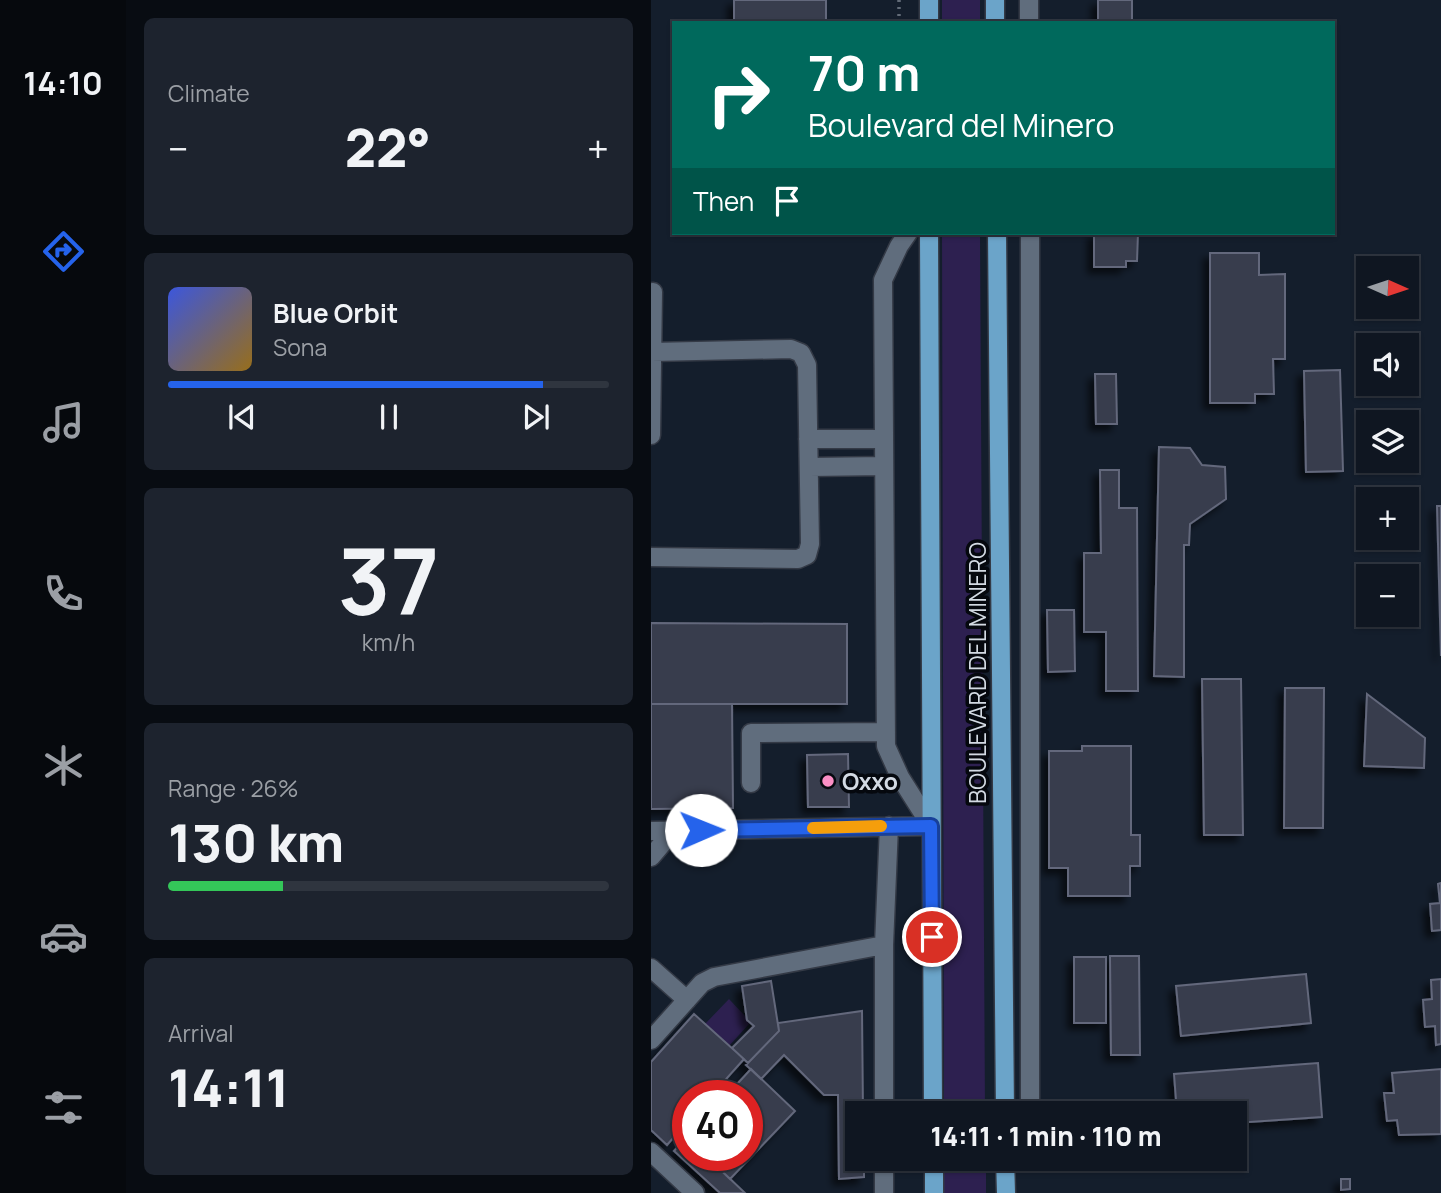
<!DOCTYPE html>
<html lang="en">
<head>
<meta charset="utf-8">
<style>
	:root { --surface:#0f1621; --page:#1d232e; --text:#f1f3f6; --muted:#9b9fa5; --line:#2f353f; --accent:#2563eb }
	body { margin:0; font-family:Manrope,sans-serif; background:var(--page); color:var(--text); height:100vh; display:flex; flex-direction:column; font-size:26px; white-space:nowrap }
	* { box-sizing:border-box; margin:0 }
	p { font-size:23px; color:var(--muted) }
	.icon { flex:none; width:38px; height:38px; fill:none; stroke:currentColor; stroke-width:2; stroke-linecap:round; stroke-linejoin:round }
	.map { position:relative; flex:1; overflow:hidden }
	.drawer { display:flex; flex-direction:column; gap:18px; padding:18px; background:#080c12; width:525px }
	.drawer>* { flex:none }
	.top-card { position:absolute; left:21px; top:21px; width:663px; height:214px; border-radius:0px; box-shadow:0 2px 5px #0004,0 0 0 2px var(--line); background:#00695c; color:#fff; overflow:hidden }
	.needle { width:46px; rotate:93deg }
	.fabs { position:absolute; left:705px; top:256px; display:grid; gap:14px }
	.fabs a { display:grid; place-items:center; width:63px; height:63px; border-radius:0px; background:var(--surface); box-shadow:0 2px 5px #0004,0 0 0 2px var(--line); font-size:35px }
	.speed { position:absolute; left:21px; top:1080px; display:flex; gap:14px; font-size:35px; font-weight:700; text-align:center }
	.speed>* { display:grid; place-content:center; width:91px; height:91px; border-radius:50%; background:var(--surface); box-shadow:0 2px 5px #0004,0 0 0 2px var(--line); line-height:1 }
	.speed .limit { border:10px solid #d22; background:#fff; color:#111 }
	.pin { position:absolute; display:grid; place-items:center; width:60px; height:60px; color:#fff; margin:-30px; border:4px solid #fff; border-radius:50%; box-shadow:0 2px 7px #0007 }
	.me { position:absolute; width:77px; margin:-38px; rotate:89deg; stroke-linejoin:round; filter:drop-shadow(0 0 5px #0008) }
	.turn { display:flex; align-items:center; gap:24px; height:147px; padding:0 21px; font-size:32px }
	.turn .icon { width:91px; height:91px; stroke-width:2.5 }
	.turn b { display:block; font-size:49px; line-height:60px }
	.then { display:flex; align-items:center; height:66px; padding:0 21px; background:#0003; gap:14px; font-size:26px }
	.big { font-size:52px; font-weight:800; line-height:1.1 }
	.drawer .widget { flex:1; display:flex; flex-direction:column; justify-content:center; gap:10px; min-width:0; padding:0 24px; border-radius:10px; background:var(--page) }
	.drawer .dial { align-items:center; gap:0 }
	.dial b { font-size:91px; line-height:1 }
	.song { display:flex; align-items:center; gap:21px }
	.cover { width:84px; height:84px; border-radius:10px; background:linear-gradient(135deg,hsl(230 70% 55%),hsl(40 70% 35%)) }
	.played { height:7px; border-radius:4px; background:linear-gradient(90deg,var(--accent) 85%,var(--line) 85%) }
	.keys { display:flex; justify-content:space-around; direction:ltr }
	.heat { display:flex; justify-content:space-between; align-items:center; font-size:38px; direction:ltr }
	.charge { height:10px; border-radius:5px; background:linear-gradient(90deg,#34c759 26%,var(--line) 0) }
	.trip { position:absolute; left:194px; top:1101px; width:402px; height:70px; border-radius:0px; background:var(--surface); box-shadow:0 2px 5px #0004,0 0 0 2px var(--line); font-weight:800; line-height:70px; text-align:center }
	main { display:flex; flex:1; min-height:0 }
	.tabs { display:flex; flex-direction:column; width:126px; justify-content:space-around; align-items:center; background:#06090d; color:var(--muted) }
	.tabs .icon { width:49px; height:49px }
	.tabs .selected { color:var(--accent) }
	.tabs b { font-size:32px; color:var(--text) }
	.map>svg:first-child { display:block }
</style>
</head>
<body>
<main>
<nav class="tabs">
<b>14:10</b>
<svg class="icon selected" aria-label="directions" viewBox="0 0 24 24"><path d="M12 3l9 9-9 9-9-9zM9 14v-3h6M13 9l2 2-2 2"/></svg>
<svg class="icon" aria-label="music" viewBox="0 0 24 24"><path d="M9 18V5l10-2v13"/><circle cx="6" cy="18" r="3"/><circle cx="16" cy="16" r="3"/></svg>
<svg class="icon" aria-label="phone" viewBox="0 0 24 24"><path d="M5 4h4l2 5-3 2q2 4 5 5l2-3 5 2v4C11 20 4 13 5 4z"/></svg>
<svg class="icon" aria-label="climate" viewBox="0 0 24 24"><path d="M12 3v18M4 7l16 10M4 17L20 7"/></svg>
<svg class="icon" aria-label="car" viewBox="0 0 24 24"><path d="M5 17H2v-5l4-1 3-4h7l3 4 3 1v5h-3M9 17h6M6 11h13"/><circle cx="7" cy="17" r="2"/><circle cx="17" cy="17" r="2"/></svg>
<svg class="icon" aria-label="filters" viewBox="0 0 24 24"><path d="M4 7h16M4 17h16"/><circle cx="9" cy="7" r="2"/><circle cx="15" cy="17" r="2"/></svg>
</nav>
<section class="drawer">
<div class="widget"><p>Climate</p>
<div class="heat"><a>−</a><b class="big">22°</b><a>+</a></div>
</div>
<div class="widget">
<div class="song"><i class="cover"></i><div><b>Blue Orbit</b><p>Sona</p></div></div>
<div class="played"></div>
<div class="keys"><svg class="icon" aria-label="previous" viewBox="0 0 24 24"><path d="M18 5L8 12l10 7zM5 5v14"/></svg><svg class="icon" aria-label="pause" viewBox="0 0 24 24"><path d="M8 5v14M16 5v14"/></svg><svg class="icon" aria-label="next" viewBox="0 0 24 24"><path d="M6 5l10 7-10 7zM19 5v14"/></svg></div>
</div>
<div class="widget dial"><b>37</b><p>km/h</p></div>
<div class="widget"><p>Range · 26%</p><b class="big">130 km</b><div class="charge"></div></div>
<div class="widget"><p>Arrival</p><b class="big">14:11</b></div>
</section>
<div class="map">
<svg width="790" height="1193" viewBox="0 0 790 1193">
	<defs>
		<filter id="shadow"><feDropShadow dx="-6" dy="6" stdDeviation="3.5" flood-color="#0009"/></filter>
	</defs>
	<rect width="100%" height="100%" fill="#141e2c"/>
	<path fill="#2d2050" d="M291 0H329V23H291Z
		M291 233H329L334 1113H293Z
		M78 999 94 1016 98 1024 78 1046 54 1024Z
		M293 1159H335V1193H293Z"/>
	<path fill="#383c4d" stroke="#63687b" stroke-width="2" filter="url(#shadow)" d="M83 0H175V23H83Z
		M447 0H481V23H437V20H447Z
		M443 233H487L486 261H475V267H443Z
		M559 253H608V275L634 274V359H622L623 394H604V403H559Z
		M689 370 692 471 655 472 653 371Z
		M444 374H465L466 424H445Z
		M508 447 539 448 551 465 574 467 575 499 539 524 538 545H533V677L503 676Z
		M449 470H468V508H486L487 691H455V632H433V553H450Z
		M786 506H790V656Z
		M396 610H423L424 671 397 672Z
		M0 623 196 624V704H0Z
		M551 679H590L592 835H553Z
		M634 688H673L672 828H633Z
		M716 694 774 738 773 768 713 766Z
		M0 704H81L82 808 0 809Z
		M431 746H480V835H489V866H479V896H417V868H398V751H431Z
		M197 754 198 807H157L156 755Z
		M790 883V930L781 931 779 904 789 903 787 884Z
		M459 956H488L489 1055H460Z
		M423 957H455V1023H423Z
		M655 974 660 1023 530 1036 525 986Z
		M790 979V1044L785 1045 784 1026 774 1027 772 1000 781 999 780 980Z
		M120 981 128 1031 97 1063 81 1048 103 1026 96 1020 91 986Z
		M211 1011 212 1113H206V1158H213V1177L188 1179 187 1095H173L133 1055 110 1079 95 1065 128 1031 127 1023Z
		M43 1014 93 1059 60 1096H37V1121L16 1145 0 1130V1062Z
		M667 1063 671 1117 584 1123V1113H526L523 1074Z
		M100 1069 144 1111 79 1179 54 1155H96V1096H75Z
		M790 1069V1134L748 1135 746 1120 736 1121 733 1093H743L741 1073Z
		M36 1137 37 1155H54L94 1193H69L23 1151Z
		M690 1179H699V1189L690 1190Z"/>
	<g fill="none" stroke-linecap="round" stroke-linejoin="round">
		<g stroke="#343a46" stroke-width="21">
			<path id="minor" d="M378 0V23
				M257 233 248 246 232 280 235 746 249 777 280 826
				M379 233V1113
				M0 435 2 292
				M157 439H233
				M158 467 233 466
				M0 557 147 559 156 555 159 544 156 365 150 353 140 349 1 352
				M100 783V733L235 732
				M0 831 280 826
				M0 857 23 830
				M0 968 36 1000
				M0 1040 51 983 63 977 233 945
				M233 1113V945L238 826
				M0 1152 44 1193
				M233 1193V1158"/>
		</g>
		<g stroke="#343a46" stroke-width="21">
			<path id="major" d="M278 0V23
				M344 0V23
				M278 233 282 1113
				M346 233 354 1113
				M283 1158V1193
				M354 1158 355 1193"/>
		</g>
		<path stroke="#636c78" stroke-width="3.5" stroke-dasharray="2 5" stroke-linecap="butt" d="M248 23V0"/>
		<use href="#minor" stroke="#606d7d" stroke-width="18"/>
		<use href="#major" stroke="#6ba4c9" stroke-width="18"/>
	</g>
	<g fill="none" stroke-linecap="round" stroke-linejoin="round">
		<g stroke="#184099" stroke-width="18">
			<path id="route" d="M50 830 280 826 281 937"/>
		</g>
		<use href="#route" stroke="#2563eb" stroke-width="12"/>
		<path stroke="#f59e0b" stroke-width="12" d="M162 828 230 826"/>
	</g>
	<circle fill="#fb8fc5" stroke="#05080e" stroke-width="2.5" cx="177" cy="781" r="7"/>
	<g text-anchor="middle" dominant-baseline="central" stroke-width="7" stroke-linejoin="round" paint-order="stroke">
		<g font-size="23" fill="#d3dae3" stroke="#05080e">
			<text transform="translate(326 673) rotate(-90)">BOULEVARD DEL MINERO</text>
		</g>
		<g font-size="23" font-weight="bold" fill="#d3dae3" stroke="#05080e" text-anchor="start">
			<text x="191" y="781">Oxxo</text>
		</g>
	</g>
</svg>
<div class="fabs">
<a><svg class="needle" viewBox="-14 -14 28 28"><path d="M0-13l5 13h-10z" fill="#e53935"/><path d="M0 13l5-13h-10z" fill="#9b9fa5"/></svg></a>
<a><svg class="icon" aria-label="sound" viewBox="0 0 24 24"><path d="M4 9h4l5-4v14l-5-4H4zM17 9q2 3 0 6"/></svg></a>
<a><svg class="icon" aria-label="layers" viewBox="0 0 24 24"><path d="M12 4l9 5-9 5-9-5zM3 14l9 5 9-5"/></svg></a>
<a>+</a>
<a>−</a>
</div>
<div class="speed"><div class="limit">40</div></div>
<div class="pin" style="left:281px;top:937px;background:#d93025"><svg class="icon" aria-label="arrive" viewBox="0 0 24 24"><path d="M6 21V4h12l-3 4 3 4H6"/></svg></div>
<svg class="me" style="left:50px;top:830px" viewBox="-20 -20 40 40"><circle r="19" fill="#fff"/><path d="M0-13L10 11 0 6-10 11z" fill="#2563eb"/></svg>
<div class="trip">14:11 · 1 min · 110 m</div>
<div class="top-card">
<div class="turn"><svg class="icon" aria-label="right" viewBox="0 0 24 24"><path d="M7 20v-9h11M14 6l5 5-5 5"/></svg><div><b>70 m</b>Boulevard del Minero</div></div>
<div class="then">Then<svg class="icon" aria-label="arrive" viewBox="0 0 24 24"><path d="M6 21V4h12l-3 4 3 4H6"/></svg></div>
</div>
</div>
</main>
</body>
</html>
